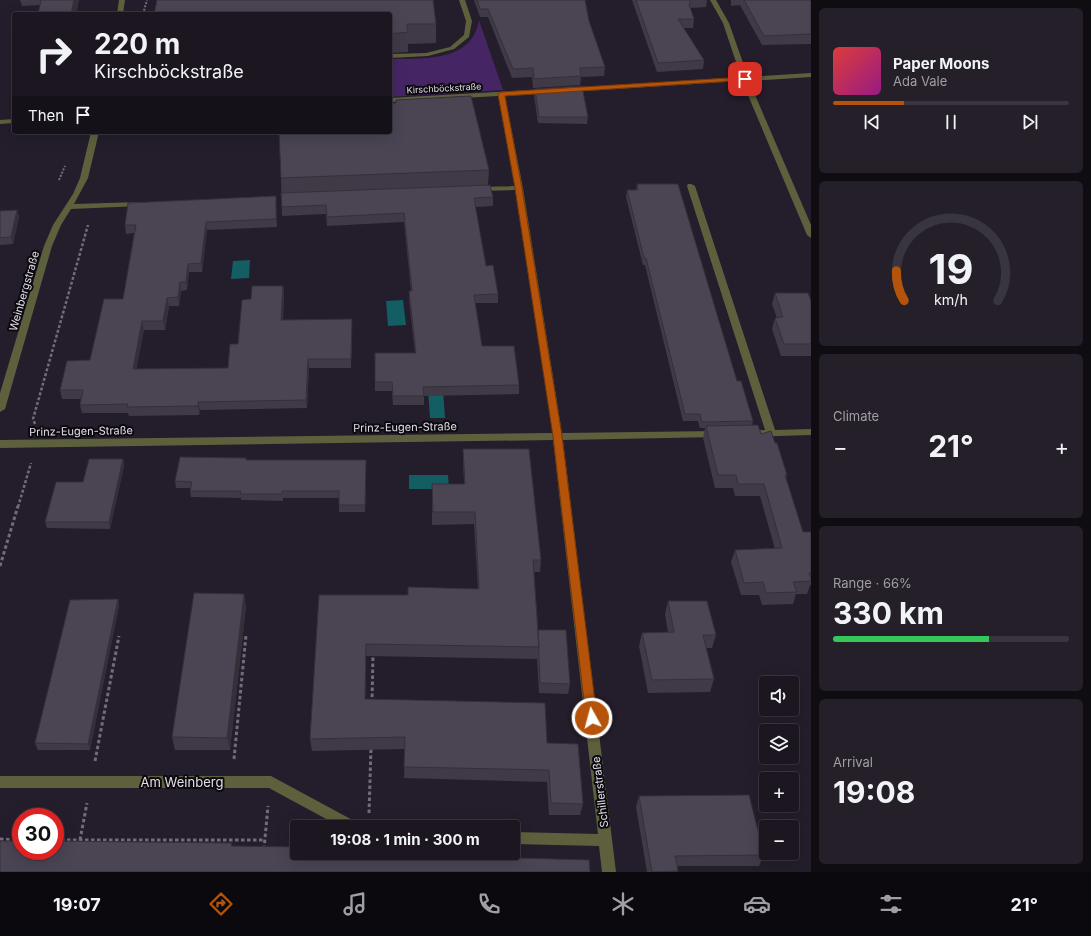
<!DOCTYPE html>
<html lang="en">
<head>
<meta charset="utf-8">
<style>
	:root { --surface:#1b1620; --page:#241f29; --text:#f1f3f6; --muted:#a09fa5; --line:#39353e; --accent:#b45309 }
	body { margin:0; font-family:Inter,sans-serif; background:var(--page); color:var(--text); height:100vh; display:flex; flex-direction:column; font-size:15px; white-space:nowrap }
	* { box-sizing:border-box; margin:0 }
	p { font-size:13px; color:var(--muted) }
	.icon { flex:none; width:22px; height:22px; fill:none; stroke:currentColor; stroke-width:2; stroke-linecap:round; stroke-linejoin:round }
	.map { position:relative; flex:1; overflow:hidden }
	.panel { display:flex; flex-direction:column; gap:8px; padding:8px; background:#0f0c12; width:280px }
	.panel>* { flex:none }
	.top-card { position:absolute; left:12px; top:12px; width:380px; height:122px; border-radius:4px; box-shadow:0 4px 16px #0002,0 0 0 1px var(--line); background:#1b1620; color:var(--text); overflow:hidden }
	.tools { position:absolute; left:759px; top:676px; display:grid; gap:8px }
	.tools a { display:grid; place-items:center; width:40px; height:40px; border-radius:4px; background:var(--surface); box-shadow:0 4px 16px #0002,0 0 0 1px var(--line); font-size:20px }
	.speed { position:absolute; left:12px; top:808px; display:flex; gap:8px; font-size:20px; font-weight:700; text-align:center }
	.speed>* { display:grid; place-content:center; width:52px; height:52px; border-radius:50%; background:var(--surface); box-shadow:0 4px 16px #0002,0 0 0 1px var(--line); line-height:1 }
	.speed .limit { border:6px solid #d22; background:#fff; color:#111 }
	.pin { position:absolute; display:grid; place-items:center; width:34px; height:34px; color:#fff; margin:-17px; border-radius:8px; box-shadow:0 2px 6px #0006 }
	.me { position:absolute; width:44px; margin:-22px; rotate:353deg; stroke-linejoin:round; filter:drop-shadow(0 0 3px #0008) }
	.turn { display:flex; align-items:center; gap:14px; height:84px; padding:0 16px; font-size:18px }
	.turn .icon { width:52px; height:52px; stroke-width:2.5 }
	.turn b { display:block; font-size:28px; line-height:34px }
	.then { display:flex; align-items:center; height:38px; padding:0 16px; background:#0003; gap:8px; font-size:15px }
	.big { font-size:30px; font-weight:700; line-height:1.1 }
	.panel .card { flex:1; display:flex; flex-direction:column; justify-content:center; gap:6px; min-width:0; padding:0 14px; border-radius:6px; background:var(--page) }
	.panel .dial { align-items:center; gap:0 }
	.dial svg { height:104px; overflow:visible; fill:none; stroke:var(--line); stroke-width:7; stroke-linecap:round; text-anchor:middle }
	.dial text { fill:var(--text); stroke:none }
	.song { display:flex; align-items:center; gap:12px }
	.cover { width:48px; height:48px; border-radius:6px; background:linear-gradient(135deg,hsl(0 70% 55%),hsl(310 70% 35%)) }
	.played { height:4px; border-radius:2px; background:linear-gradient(90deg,var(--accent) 30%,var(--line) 30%) }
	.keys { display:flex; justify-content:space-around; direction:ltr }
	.heat { display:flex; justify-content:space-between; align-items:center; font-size:22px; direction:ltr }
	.charge { height:6px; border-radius:3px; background:linear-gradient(90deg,#34c759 66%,var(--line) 0) }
	.trip { position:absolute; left:290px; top:820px; width:230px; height:40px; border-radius:4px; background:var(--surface); box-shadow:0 4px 16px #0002,0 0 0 1px var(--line); font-weight:700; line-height:40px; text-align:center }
	.tabs { display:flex; height:64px; justify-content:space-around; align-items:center; background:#0b090d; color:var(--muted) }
	.tabs .icon { width:28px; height:28px }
	.tabs .current { color:var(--accent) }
	.tabs b { font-size:18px; color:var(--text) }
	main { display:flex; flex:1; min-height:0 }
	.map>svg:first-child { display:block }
</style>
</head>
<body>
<main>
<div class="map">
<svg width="811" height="872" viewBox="0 0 811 872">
	<rect width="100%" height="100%" fill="#241d2b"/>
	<path fill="#462564" d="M479 20 503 90 390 97V59C423 58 472 63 479 20Z"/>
	<path fill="#125e63" d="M250 260 249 278 231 279 233 261Z
		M403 300 406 325 388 326 386 301Z
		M428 390H443L445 418H430Z
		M409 475H448L449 489H409Z"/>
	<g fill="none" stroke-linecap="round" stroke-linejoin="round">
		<path stroke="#726c78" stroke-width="2" stroke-dasharray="2 1.5" stroke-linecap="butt" d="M143 14 147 0
			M59 180 65 166"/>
		<path stroke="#726c78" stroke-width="2.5" stroke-dasharray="3 2" stroke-linecap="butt" d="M35 424 33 419 88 225
			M18 507 31 463"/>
		<path stroke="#726c78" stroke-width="3" stroke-dasharray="3.5 2.5" stroke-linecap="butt" d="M0 566 18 506
			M372 703 373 654
			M234 759 246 635
			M95 761 119 636
			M369 813 371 748
			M0 839 21 840
			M55 840H265
			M80 840 87 803
			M264 849 268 806"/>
		<path fill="#5e603d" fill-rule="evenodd" d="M119 0H125L123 14H117Z
			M459 0H465L472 21 469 37 454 49 428 56 390 58V54L426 53 450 47 464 35 466 21Z
			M710 0H716L729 23 748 77 811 73V77L749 81 811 225V238L807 235 742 81 569 92 565 90 569 88 741 77 723 23Z
			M548 89 552 91 551 93 505 96 523 188 562 433 717 431 722 434 717 437 563 440 616 872H602L599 846 513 844V832L598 834 553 440 0 448V440L553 433 515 190 477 191 473 189 477 187 515 186 498 96 390 102V98Z
			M14 119V123L0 124V120Z
			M91 132H99L88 178 74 204 140 202 144 204 140 206 71 209 61 225 52 246 5 409 0 412V393L44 246 53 225 73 194 80 178Z
			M688 184H691L695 186 775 430 811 429V435L747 437 742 434 747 431 765 430 687 186Z
			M0 776H271L358 823 360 827H341L269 788H0Z"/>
	</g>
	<path fill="#403a47" d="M20 0H79L76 14 40 5 22 6Z
		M474 0H585L589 21 605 67 604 76 581 77 580 85 533 88 532 77 512 78 488 17H480Z
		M632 0H707L706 7 690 8 694 19 693 28H683L704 60 703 69 657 72Z
		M731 0H811V44L762 45 740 5 731 6Z
		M390 14 436 24V43L408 44V52L390 53Z
		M535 89 588 117 587 124 538 123 534 95Z
		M396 100 489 170 488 185 493 197V206L475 207 486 266 498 294V303H475L482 346 519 385V394L424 396V405H393L392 391H375V353H415L409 300V291H411L404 222 327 226 326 214 282 216 281 178 396 103Z
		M637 184 737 381 753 421 752 425 761 434 775 443 787 475 786 479 803 532H811V585H810L807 594H796L793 604 762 605 759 595H741L731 562 735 550 775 549 760 496H735L733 488H715L703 438 705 428H700L698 421H683L645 265H643L626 197 627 190H636Z
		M276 204 277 227 207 230 202 272H189L187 290 181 291 179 306H169L165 330H144L136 369 228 368 238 344 251 299 283 286 284 294 283 320 352 328 351 368H309L307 408 200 410 199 415 129 416 128 413H82L80 405 81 399H62L60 390 90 360 123 299 134 233 126 234 125 225Z
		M17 210 19 217 13 244 0 245V211Z
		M775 293 811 301V356H781L772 329 775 318H777L772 304Z
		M463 449 541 560 540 572H534L538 630 570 684 568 694 539 693 537 658V659L366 656 365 699 547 743 583 804 580 815H549L547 782 404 778 405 749 312 751 310 739 319 595H408L478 589 474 524 432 525V484H464L463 461Z
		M123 459 124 466 110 529 47 528 45 522 83 482Z
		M247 460 366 466 365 512H339V498H283V501L241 500V498L191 497 190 491V488H176L175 481Z
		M244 594 246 607 230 750H175L172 737Z
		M118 599 119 606 90 750H38L35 743Z
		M668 601 716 635 712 648H706L714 679 710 692 648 693 639 646 642 633 668 632 665 614Z
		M639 796 764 855 759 866H677L678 872H647L636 807Z"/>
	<path fill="#34303a" d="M74 0H79L76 14H71Z
		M276 196V204L277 227 276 219Z
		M17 210 19 217 13 244 11 237Z
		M206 222 207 230 202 272 201 263Z
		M188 264 189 272 187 290 186 282Z
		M180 282 181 291 179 306 178 297Z
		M283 286 284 294 282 329 281 320Z
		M167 298 169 306 165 330 163 321Z
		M142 321 144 330 135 378 133 369Z
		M308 359 309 368 307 408 306 400Z
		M198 402 200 410 199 415 198 406Z
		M123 459 124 466 110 529 109 522Z
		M244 594 246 607 230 750 227 738Z
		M118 599 119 606 90 750 88 744Z
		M366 644V656L365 711V699Z"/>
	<path fill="#4a4453" stroke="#34303a" d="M41 0H74L71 14H38Z
		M157 0H433L436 24H407L408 32 390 34V14H154Z
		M477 0H585L589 21 605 67 580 68 581 76 534 79 533 68 513 69 488 9H480Z
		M636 0H689L691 4H689L694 19H678L704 60 658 63Z
		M744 0H811V34L764 36Z
		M582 86 588 117H539L535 89Z
		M471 96 489 170 281 178 279 132H390V103H396V100Z
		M637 184H678L737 381H741L753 421 702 422 700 414H685L646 258H644L627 190H638Z
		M490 185 493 197 474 198 486 266 493 265 498 294 474 295 482 346H514L519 385 423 387 424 396H393L392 382H375V353H416L409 291H412L404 213 327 217 326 205 282 207 281 193Z
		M276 196V219L206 222 201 263 188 264 186 282H180L178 297 167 298 163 321H142L133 369 228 368 230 344H238L242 300 251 299 252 286H283L281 320 352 319 351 359H308L306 400 198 402V406L127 407 128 404 80 405 83 390H60L67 361 90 360 104 299H123L136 225H125L128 203Z
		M17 210 11 237 0 238V211Z
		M775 293H808L811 301V344H784L775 318 783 317Z
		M758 425 761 434 771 431 775 443H777L787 475H785L803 532H811V573H809L811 578V581L793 582 797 592 766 593 763 582 744 583 735 550 782 548 764 484H738L736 475H718L706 426Z
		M463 449H529L541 560H533L539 647 366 644 365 699 545 703 547 743 578 744 583 804 551 803 549 770 404 767 405 737 310 739 319 595H408V587L479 589 475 512H433L432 484H465Z
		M180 457 246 458V460H366L365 505H339V491H282V494H240L241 491H190L192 482 175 481Z
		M89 459H123L109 522H45L56 482H83Z
		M194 593 244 594 227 738 172 737Z
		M118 599 88 744 35 743 70 600Z
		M668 601H707L716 635H703L714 679 652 680 642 633 674 632Z
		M538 630H566L570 684 540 683Z
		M749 795 764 855 675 856 678 871 652 872 639 796Z
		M0 841H21V851H55V841L232 843 231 846 297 847V853H513V848H518V858L589 860 590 872H0Z"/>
	<path fill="#b45309" stroke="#753606" d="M745 77 749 79 748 80 505 96 522 188 562 436 597 718 596 721 592 722 588 721 586 718 553 436 515 188 498 94 501 92Z"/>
	<g text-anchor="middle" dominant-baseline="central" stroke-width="4" stroke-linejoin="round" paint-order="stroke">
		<g font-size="9" fill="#e2dee7" stroke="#0c090f">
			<text transform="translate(444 88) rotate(-3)">Kirschböckstraße</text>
		</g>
		<g font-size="11" fill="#e2dee7" stroke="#0c090f">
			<text transform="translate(24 291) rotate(-74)">Weinbergstraße</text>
			<text transform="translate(405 427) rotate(-1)">Prinz-Eugen-Straße</text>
			<text transform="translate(81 431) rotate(-1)">Prinz-Eugen-Straße</text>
			<text transform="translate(600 792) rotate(-97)">Schillerstraße</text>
		</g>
		<g font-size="13" fill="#e2dee7" stroke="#0c090f">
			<text x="182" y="782">Am Weinberg</text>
		</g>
	</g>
</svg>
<div class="tools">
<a><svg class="icon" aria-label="sound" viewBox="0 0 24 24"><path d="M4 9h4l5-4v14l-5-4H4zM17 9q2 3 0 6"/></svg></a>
<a><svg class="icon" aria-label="layers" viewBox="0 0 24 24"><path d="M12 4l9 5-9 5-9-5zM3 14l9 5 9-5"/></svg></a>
<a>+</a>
<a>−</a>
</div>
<div class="speed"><div class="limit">30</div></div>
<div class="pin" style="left:745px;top:79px;background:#d93025"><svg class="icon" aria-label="arrive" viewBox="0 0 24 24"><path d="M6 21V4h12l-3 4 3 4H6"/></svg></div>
<svg class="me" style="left:592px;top:718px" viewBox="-20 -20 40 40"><circle r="17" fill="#b45309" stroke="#fff" stroke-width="3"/><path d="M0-11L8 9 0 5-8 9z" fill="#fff"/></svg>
<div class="trip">19:08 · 1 min · 300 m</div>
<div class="top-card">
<div class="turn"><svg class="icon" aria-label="right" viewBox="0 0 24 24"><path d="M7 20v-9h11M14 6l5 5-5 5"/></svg><div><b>220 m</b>Kirschböckstraße</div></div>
<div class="then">Then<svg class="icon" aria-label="arrive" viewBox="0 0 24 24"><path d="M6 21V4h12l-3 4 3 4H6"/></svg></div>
</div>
</div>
<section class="panel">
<div class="card">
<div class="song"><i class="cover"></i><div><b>Paper Moons</b><p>Ada Vale</p></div></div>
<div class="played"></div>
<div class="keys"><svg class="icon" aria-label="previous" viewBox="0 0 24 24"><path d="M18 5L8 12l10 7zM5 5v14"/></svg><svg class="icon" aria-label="pause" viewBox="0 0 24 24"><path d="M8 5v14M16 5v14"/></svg><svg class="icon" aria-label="next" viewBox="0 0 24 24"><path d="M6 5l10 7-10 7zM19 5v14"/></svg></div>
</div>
<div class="card dial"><svg viewBox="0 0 100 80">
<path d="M14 69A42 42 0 1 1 86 69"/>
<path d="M14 69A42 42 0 0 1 8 46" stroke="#b45309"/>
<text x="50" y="56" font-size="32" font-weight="700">19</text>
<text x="50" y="72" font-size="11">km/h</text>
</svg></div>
<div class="card"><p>Climate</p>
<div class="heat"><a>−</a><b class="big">21°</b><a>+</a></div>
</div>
<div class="card"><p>Range · 66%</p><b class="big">330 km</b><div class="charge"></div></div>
<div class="card"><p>Arrival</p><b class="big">19:08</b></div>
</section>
</main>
<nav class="tabs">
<b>19:07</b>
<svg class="icon current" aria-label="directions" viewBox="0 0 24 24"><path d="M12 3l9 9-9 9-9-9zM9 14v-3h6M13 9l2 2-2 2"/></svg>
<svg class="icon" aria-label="music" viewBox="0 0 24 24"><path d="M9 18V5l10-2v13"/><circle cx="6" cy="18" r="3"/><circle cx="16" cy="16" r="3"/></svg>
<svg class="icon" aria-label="phone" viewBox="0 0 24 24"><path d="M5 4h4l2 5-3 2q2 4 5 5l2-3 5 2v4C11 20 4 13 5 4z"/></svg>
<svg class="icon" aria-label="climate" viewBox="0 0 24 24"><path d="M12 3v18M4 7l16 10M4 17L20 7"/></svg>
<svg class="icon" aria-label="car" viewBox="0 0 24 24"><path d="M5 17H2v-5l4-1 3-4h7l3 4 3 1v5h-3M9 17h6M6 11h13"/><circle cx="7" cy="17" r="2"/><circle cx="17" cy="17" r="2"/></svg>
<svg class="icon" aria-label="filters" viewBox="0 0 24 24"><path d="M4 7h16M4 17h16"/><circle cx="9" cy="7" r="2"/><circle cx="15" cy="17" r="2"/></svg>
<b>21°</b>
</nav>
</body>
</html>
